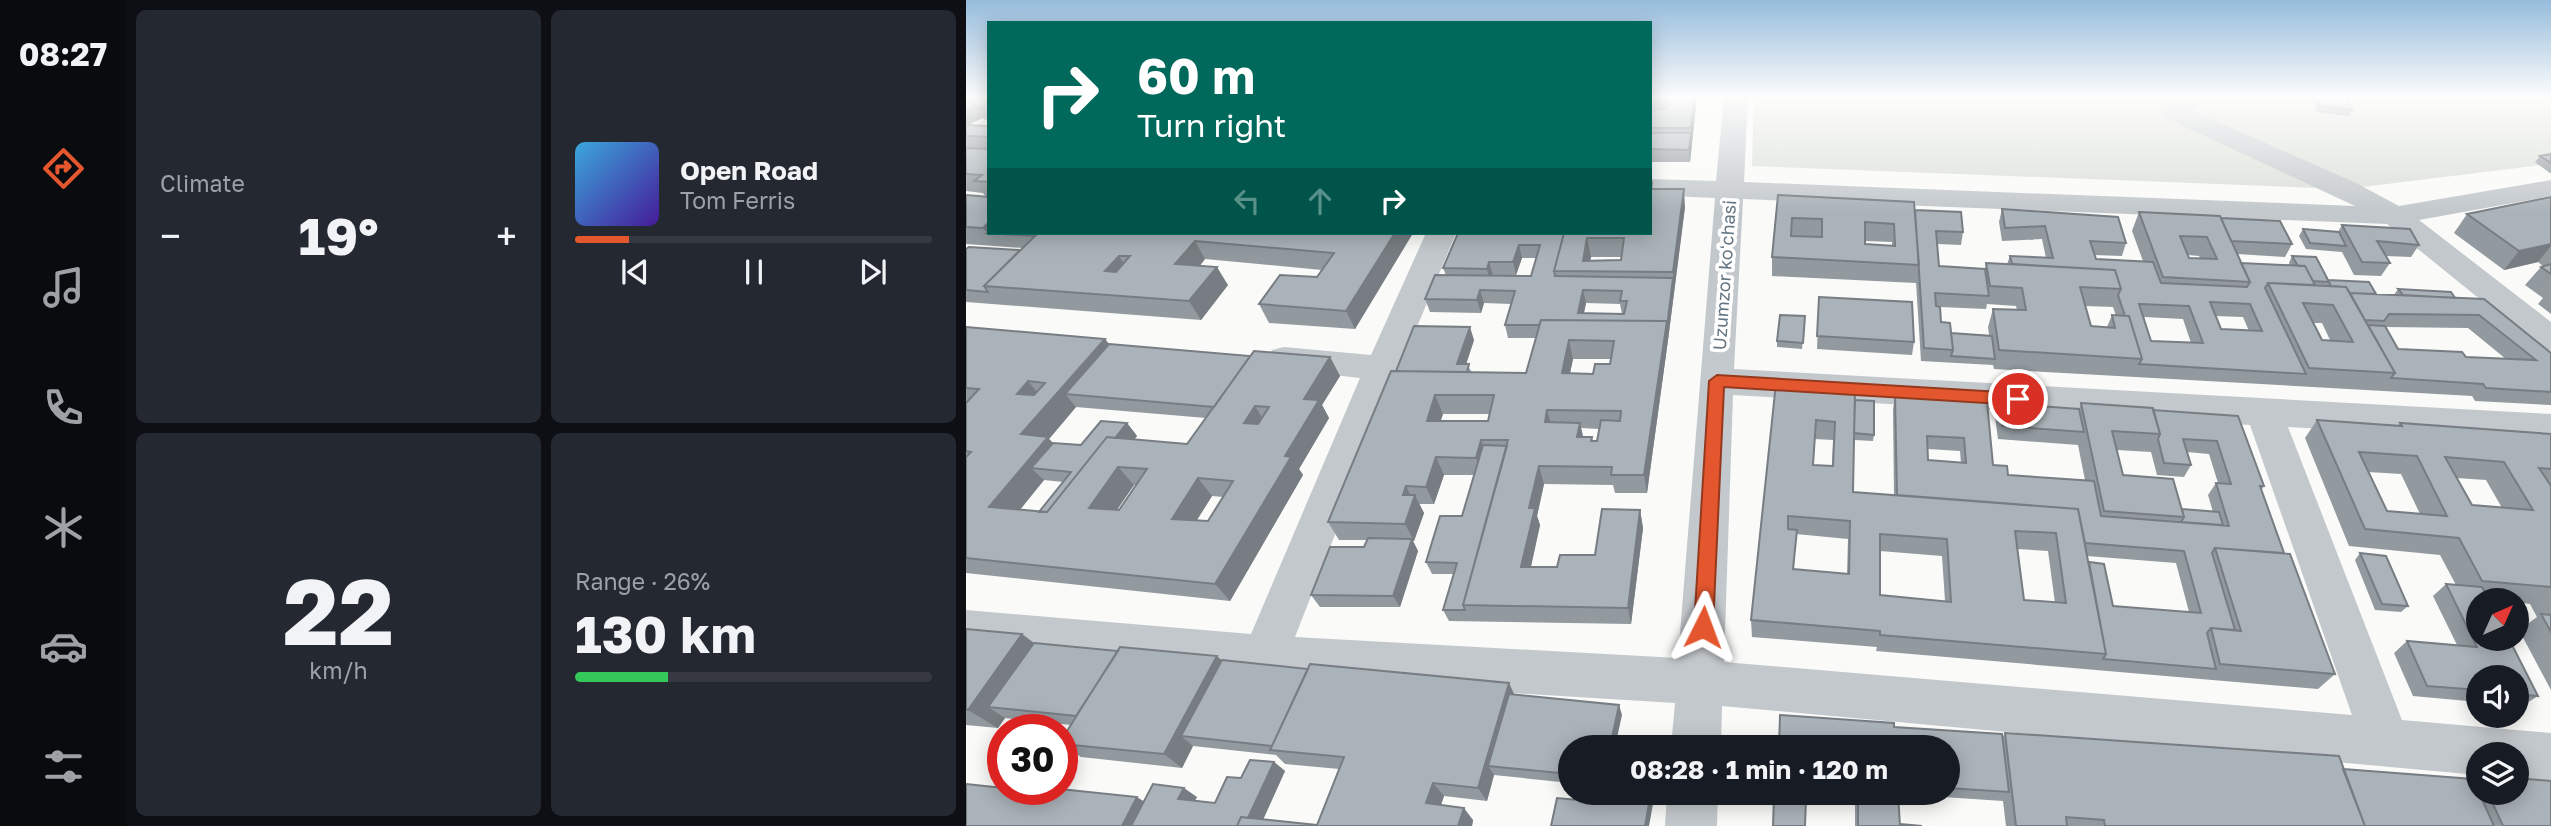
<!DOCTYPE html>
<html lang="en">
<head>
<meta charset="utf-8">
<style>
	:root { --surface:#171b24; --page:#242831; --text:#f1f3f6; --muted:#9ea1a6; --line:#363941; --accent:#e4572e }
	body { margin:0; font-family:"Golos Text",sans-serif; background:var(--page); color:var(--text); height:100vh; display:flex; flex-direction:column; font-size:26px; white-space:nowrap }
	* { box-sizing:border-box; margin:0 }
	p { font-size:23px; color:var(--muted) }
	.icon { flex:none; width:38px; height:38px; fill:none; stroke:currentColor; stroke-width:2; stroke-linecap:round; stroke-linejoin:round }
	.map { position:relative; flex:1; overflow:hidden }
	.drawer { display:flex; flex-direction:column; gap:10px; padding:10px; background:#0d0f14; width:840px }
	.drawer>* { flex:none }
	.guide { position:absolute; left:21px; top:21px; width:665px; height:214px; border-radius:0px; box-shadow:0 4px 18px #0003; background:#00695c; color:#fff; overflow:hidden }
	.needle { width:46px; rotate:45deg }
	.buttons { position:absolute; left:1500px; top:588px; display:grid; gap:14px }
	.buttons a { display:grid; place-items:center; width:63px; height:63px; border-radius:50%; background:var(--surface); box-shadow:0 4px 18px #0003; font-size:35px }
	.speed { position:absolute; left:21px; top:714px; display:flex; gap:14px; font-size:35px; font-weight:700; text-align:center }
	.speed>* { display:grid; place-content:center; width:91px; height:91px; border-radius:50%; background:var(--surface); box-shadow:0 4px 18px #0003; line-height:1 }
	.speed .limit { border:10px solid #d22; background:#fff; color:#111 }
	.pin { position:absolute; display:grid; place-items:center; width:60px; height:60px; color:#fff; margin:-30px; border:4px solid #fff; border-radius:50%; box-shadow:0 2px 7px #0007 }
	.me { position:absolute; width:77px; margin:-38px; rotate:3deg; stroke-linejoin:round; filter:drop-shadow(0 0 5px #0008) }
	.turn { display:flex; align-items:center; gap:24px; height:147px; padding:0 35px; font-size:32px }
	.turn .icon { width:91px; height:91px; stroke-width:2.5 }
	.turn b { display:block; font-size:49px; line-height:60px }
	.lanes { display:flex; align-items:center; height:66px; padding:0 35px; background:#0003; justify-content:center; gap:35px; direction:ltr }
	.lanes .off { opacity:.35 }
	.big { font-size:52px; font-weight:700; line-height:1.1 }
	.drawer .card { flex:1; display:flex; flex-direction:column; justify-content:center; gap:10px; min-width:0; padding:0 24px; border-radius:10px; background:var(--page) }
	.drawer .dial { align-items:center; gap:0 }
	.dial b { font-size:91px; line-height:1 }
	.song { display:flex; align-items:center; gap:21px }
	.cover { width:84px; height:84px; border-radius:10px; background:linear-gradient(135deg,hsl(200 70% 55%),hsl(260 70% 35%)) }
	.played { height:7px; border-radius:4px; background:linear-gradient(90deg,var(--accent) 15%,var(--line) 15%) }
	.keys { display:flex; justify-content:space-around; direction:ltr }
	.heat { display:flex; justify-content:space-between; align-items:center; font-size:38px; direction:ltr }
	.charge { height:10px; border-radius:5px; background:linear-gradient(90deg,#34c759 26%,var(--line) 0) }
	.drawer .tiles { flex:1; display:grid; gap:10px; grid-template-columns:repeat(2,1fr) }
	.trip { position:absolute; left:592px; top:735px; width:402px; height:70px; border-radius:35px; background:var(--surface); box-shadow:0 4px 18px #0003; font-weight:700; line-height:70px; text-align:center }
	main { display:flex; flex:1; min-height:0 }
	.dock { display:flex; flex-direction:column; width:126px; justify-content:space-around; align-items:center; background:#090b0e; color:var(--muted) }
	.dock .icon { width:49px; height:49px }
	.dock .selected { color:var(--accent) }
	.dock b { font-size:32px; color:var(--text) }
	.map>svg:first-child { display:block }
</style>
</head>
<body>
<main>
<nav class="dock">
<b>08:27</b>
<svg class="icon selected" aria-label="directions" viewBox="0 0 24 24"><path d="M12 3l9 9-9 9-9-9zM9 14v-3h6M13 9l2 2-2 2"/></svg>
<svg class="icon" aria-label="music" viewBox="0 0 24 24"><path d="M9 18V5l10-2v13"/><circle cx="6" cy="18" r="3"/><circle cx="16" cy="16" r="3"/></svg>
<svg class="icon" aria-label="phone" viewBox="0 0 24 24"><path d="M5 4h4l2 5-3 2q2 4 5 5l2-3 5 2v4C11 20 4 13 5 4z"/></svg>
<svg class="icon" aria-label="climate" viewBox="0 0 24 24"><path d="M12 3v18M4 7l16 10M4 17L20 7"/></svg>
<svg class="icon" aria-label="car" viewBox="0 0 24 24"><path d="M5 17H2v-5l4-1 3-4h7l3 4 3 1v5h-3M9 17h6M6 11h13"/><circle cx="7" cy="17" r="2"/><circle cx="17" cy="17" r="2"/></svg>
<svg class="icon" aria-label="filters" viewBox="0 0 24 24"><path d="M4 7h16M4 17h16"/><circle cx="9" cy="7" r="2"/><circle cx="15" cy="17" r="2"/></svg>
</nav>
<section class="drawer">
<div class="tiles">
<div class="card"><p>Climate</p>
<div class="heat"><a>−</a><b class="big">19°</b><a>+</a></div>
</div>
<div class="card">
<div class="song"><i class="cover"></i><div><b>Open Road</b><p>Tom Ferris</p></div></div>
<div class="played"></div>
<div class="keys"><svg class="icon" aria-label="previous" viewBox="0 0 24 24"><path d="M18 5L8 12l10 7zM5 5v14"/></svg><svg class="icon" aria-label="pause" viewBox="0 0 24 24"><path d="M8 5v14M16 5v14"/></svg><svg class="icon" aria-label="next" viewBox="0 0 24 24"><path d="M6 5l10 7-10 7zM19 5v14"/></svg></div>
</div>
<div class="card dial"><b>22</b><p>km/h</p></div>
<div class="card"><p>Range · 26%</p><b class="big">130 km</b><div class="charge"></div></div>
</div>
</section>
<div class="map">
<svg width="1585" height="826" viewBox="0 0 1585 826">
	<rect width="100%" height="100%" fill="#fafaf8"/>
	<path fill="#dadfd7" d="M788 97H1585V164L1380 189 786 166Z"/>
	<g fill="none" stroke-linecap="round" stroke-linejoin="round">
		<path fill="#c3c8cc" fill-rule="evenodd" d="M758 97H782L778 182 1389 206 1200 118 1196 113 1215 97H1242L1227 111 1390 183 1433 206 1585 180V196L1453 220 1585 322V351L1573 347 1421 224 777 199 768 369 1585 414V442L1322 427 1436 720 1585 733V783L1550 779V754H1512V775L756 706 755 747H705L709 703 298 678 0 650V610L285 634 394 378 306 368 301 359 306 350 318 347 405 355 460 233H490L434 368 329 637 712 658 749 198 684 195V179L750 181ZM767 395 1284 425 1386 715 758 662Z
			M701 793H752L751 826H699Z"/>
	</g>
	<path fill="#929a9f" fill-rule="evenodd" d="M684 97H731L724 162H684V109H700L701 108H684Z
		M1346 97H1380L1386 110 1383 116 1351 112Z
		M0 98 17 118 2 125 23 126V233H447L389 329 303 323 293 304 351 277 356 270 239 259 234 266 262 285 235 320 0 302V249L54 250 57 248 0 244V195L20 197 17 193 0 191Z
		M1585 154V173H1584L1569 162 1574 156Z
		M686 182 687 189 719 207 702 340 681 493H649L647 485 578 484 571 516 574 525 565 567H591L629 555 674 510 677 528 665 624 483 621 477 610 488 574H466L460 562 496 516 508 475H478L468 504H453L458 513 448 541H447L452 551 434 607H354L345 595 398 547 401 540H373L362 522 430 371 508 340 500 364 506 372 560 373 570 338H542L539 325 545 304 518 303 515 313 464 312 459 299 480 275 477 268 492 233H684ZM625 257H655V260L624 261ZM556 258H570L565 276H526L550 275ZM620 303 654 304 656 314 618 313ZM607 359H645L644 364 627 374 604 373ZM477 414H523L522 421H474ZM615 428 633 429 631 441H627L626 437H617Z
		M812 195 949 210 997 232 995 245 971 244 973 266 1019 269 1020 263 1041 264 1044 256 1080 258 1076 239 1036 241 1033 222 1036 209 1160 243 1156 256 1128 255 1130 259 1177 261 1166 231 1173 212 1255 218 1326 244 1319 257 1271 254 1275 263 1324 266 1323 263 1326 256 1362 280 1410 294 1428 295 1432 289 1489 298 1585 353V405L1509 401 1506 396 1028 369 1027 365 955 361 950 282V283L806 276V257ZM899 241 926 242V246L899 244ZM1222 255 1233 256 1234 258H1223ZM1021 304 1050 306 1051 310 1027 309 1022 327 1023 335 985 333 975 322 974 307 1020 309ZM1119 306 1147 307 1150 316 1146 315 1141 327 1125 326ZM1249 316 1277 317 1283 331 1255 329ZM1178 317 1217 319 1225 343 1185 341ZM1347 323H1356L1364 340H1356ZM1420 327 1502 328 1540 359 1500 357 1432 349Z
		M1585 197V314L1572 304 1577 298 1559 285 1575 267 1577 266 1572 262 1538 270 1488 233 1501 214Z
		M1376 225 1453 245 1445 257 1419 256 1424 263 1415 276 1388 275 1376 252 1340 249 1333 236 1337 229 1372 232Z
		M853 297 948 342 946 355 851 349Z
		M839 316 836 349 811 347V341Z
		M0 327 139 339 143 344 284 356 364 357 374 376 356 405 363 418 333 469 337 475 264 601 0 573ZM110 407 240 418 221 444 168 440 171 436 161 423 115 445 87 443 83 439ZM78 480 97 482 73 512 54 510ZM168 485H170L153 510H151ZM246 496 257 497 242 521H230Z
		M810 383 889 400 908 435 907 441 888 440 887 492 928 495 927 409 929 396 1021 402 1027 465 1042 475 1119 480 1112 445 1032 439 1029 416 1033 403 1113 409 1115 403 1187 410 1272 416 1298 486 1295 491 1318 553 1369 674 1352 689 910 651 911 647 786 637 785 620ZM849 439 867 440 866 466 847 465ZM962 449 994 451 995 463 962 460ZM1151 450 1185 452 1191 475 1218 477 1225 465 1221 452 1243 454 1252 483H1250L1242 495 1247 512 1216 509 1157 475ZM830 534 882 539 881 574 828 569ZM1051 549 1082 551 1089 603 1058 600ZM914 551 976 556 979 601 914 595ZM1121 556 1210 563 1223 612 1147 606 1123 562Z
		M1351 420 1431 426 1434 423 1585 434V690L1553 630 1571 617 1564 604 1550 602V600H1512L1572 696 1556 706H1550V677H1512V702L1447 696 1428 653 1441 641 1491 645 1467 596 1480 584 1490 585 1474 555 1383 546 1339 438ZM1402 472 1435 474 1454 514 1421 511ZM1490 478 1520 480 1536 508 1506 505Z
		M1394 553 1442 606 1435 612 1409 610 1389 560Z
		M0 629 56 634 68 643 256 660 548 695 656 715 604 747V783L528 775 521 801 478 796 475 805 507 820 506 826H0L178 802 231 797 229 800 249 803 275 778 308 762 319 771 297 820 351 825 373 769 319 764 310 755 227 746 216 768 115 757 96 745V739L105 725 39 718 32 728 0 725Z
		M928 727 1036 738 1039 733 1377 769 1507 779 1512 776V793H1550L1585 826H1040L1037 801 932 794 934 824 956 826H889V796L864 795V793H982V747Z"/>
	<path fill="#777d82" d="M728 97H731L724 162 723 150 725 128Z
		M23 104V119L19 120 10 108Z
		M9 106 17 118 0 125V110Z
		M718 189 719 207 702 340 701 327 707 278V272Z
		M23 222V233H21L17 228Z
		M429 233H447L389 329 380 311Z
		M621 238 625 257 622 271 617 261Z
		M229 241 239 259 220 282 209 264Z
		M1585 244V246L1572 262 1538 270 1553 251Z
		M553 245 556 258 550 275 547 262Z
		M153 256 165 274 139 271Z
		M523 262 527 275 524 282 521 269Z
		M251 267 262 285 235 320 223 301Z
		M514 290 518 303 515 313 511 300Z
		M617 290 620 303 615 326 612 313Z
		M701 321 702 340 681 493 678 475Z
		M504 327 508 340 496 377 491 364Z
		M139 339 153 357 99 394 110 407 83 439 99 455 65 468 78 480 42 524 23 507 55 434Z
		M603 340 607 359 600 392 596 373Z
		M364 357 374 376 356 405 363 418 333 469 337 475 264 601 249 584 319 456 338 399Z
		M62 381 78 400 51 394Z
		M469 395 477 414 469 439 461 421Z
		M289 406 300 424 278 423Z
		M581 410 586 428 579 422Z
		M161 423 171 436 99 530 87 518Z
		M614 423 618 441 611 437Z
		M515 440 522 458 517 476 510 458Z
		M470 457 478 475 468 504 460 487Z
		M573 466 578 484 571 516 574 525 561 584 555 567 563 508Z
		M152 467 168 485 140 525 123 508Z
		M232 478 246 496 221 536 206 519Z
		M440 486 447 500 449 495 458 513 448 541 439 524 437 495Z
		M674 510 677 528 665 624 662 608Z
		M446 539 452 551 434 607 427 596Z
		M56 634 82 654 22 707 39 718 32 728 2 710Z
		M251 656 267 671 215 736 227 746 216 768 198 754Z
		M543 683 550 698 522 766 528 775 521 801 512 788Z
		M653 705 656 715 649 747H644Z
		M308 762 319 771 294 826H279Z
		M467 783 478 796 471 816 460 803Z
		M218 788 231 797 225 808 212 799Z
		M685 793H689L683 826H679Z
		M171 797 191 810 183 826H156Z
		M498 808 507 820 506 826H492Z"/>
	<path fill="#aab3b9" stroke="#777d82" stroke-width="2" fill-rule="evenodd" d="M4 97H23V104L10 108Z
		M702 97H728L725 128H684V109H700Z
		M1351 97H1380L1386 110 1354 106Z
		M0 98 9 106 0 110Z
		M0 125 23 126V137L0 136Z
		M684 133H725L723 150 684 149Z
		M0 148 23 149V182L8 181 16 175 0 174Z
		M1585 154V163L1574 156Z
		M684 182H686L685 189H718L707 272 588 271 598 233H684ZM621 238H658L655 260 617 261Z
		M0 195 23 197V222L17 228 0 227Z
		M812 195 948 202 953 265 806 257ZM826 218 856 219V237L825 236ZM899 222 928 224 929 246 899 244Z
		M1585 197V244L1553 251 1501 214Z
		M1036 209 1152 217 1160 243 1124 241 1130 259 1187 262 1195 283 1281 287 1284 282 1275 263 1339 266 1349 285 1302 283 1299 288 1340 374 1173 364 1176 359 1163 316H1159L1152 295 1155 289 1149 270 1046 264 1044 256 1087 258 1079 226 1039 228ZM1244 302 1284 304 1296 331 1255 329ZM1173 304 1223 306 1237 343 1185 341Z
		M949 210 995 212 997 232 970 231 973 266 1019 269 1023 296 969 293 970 306 974 307 975 322 984 323 987 350 958 348Z
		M1173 212 1254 216 1284 282 1197 277ZM1214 236 1241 237 1251 259 1223 258Z
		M1255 218 1314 221 1326 244 1265 241Z
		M1376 225 1444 229 1453 245 1411 241 1424 263 1396 262Z
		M1337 229 1373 232 1380 246 1344 243Z
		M23 232V233H72L68 236 21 233Z
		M72 233H429L380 311 293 304 314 275 351 277 368 253 229 241 209 264 251 267 223 301 18 286ZM153 256H164L150 272 139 271Z
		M492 233H598L588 271 589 276 707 278 701 327V321L575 320 573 325H539L549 291 514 290 511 300 459 299 469 275 565 276 574 245H553L547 262H523L521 269 477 268ZM617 290 656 291 654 301H661L658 314 612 313Z
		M3 247 54 250 18 286 22 292 0 290V249Z
		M1326 256 1350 257 1363 282 1347 281 1339 266H1332Z
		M1020 263 1149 270 1155 289 1114 287 1125 326 1149 328 1146 315 1163 316 1176 359 1033 350 1027 309 1060 310 1056 288 1024 286Z
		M1585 264V274L1575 267Z
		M1362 280 1403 282 1410 294 1384 293 1380 287 1365 286Z
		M1302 283 1380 287 1429 373 1343 368ZM1337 303 1367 305 1387 342 1356 340Z
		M1432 289 1485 292 1489 298 1437 295Z
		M1384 293 1518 299 1585 353V392L1520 388 1517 384 1425 378 1429 373 1402 325 1419 326 1432 349 1496 352 1500 357 1570 360 1513 315 1423 314 1418 321 1399 320Z
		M853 297 946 302 948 342 851 336Z
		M814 315 839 316 837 343 811 341Z
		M575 320 701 321 678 475H645L646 467 573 466 563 508H569L555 567H591L594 555H629L636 509 674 510 662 608 497 605 542 440H515L510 458 470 457 460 487 440 486 437 495H449L439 524 362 522 425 371 560 373ZM603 340 648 341 644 364H629L627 374 596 373ZM469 395H528L522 421H461ZM581 410 655 411 654 421 635 420 631 441H625L626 437H611L614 423 579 422Z
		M448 326 504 327 491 364H503L501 372 430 371Z
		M0 327 139 339 55 434 82 437 23 507 81 512 141 437 221 444 288 351 364 357 338 399 353 400 319 456 325 457 249 584 0 558V457L5 452 0 451V403L13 389 0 388ZM62 381 79 383 68 395 51 394ZM289 406 303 407 292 424 278 423ZM152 467 181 469 153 510 123 508ZM232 478 267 481 242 521 206 519Z
		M985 333 1026 336 1029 359 985 356 987 350Z
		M143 344 284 356 248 407 99 394Z
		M810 383 889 388 887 492 1112 509 1140 654 914 635V631L785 620ZM850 420 869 422 867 466 847 465ZM822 516 884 521 883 574 827 569 831 530 822 529ZM1049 531 1090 533 1100 603 1058 600ZM914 534 981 539 985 602 914 595Z
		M929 396 1021 402 1027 465 1041 466 1042 475 1128 481 1135 516 1263 526 1250 483 1265 484 1251 441 1217 439 1225 465 1198 463 1192 439 1194 434 1187 410 1272 416 1298 486H1294L1318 553 1249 548 1246 553 1269 630 1245 628 1241 633 1250 669 1137 659 1140 654 1123 562 1138 564 1147 606 1235 613 1218 551 1119 543 1112 509 931 495ZM961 436 998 438 1000 463 962 460Z
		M889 400 908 401V435L888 433Z
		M1033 403 1113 409 1118 432 1036 426Z
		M1115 403 1187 408 1194 434 1146 431 1157 475 1207 479 1218 517 1138 511Z
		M1351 420 1436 426 1434 423 1585 434V469L1573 468 1585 486V587L1516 581 1493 538 1399 529ZM1393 452 1451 456 1481 516 1421 511ZM1479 457 1538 462 1567 510 1506 505Z
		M135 421 161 423 149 438 141 437 81 512H73L105 472 65 468 87 443 115 445Z
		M517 445 541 446 497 605 499 610H477L491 563 460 562 474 516H496Z
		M1216 509 1253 512 1257 525 1215 522 1218 517Z
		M402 538 446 539 427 596 345 595 364 547H398Z
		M1249 548 1324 554 1369 674 1254 664 1245 628 1275 631Z
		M1394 553 1420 556 1442 606 1416 604Z
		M1480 584 1516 587 1523 600H1512V639H1543L1572 696 1550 694V677H1512V690L1461 686 1441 641 1511 647Z
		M1575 614 1585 615V632Z
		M0 629 56 634 2 710 0 709Z
		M68 643 152 651 110 716 22 707Z
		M154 647 251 656 198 754 96 744V739Z
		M256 660 342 669 306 746 215 736Z
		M344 664 543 683 512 788 467 783 460 803 498 808 492 826H271L275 817 351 825 378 757 304 750Z
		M543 694 653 705 644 747H604V774L522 766Z
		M814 715 928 723V727L1036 734 1043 792 982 788V747H813Z
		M1039 733 1373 756 1399 826H1139L1138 820 1100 817 1101 826H1050Z
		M284 760 308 762 282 818 275 817 271 826H165L187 784 218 788 212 799 249 803 261 777 275 778Z
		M1377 769 1507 779 1528 826H1399Z
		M1550 778 1585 781V826H1537L1522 793H1550Z
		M0 784 37 788V789L63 791 64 789H94L171 797 156 826H0Z
		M625 793H685L679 826H585L591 798 623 801Z
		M892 793H932L934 826H892Z
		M808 796 840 798 839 826H807Z
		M934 824 956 826H934Z"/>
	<linearGradient id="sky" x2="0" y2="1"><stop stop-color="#96bcdc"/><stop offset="0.46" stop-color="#fdfdfc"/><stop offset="1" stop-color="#fdfdfc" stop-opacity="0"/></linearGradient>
	<rect width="1585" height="212" fill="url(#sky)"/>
	<path fill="#e4572e" stroke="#94391e" stroke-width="2" d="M751 375 1052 393 1060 399 1052 405 758 387 747 627 744 633 737 636 731 633 728 627 743 381Z"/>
	<g text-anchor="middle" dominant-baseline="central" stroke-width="7" stroke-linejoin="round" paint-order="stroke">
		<g font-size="18" fill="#657683" stroke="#fff">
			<text transform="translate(758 275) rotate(-86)">Uzumzor koʻchasi</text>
		</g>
	</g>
</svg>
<div class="buttons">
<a><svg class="needle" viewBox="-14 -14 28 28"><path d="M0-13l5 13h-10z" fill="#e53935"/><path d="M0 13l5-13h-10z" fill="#9ea1a6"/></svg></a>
<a><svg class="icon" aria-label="sound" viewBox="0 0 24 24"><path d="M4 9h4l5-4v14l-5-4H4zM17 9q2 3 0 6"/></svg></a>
<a><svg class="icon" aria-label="layers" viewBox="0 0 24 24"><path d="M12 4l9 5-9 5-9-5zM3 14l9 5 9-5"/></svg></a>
</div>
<div class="speed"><div class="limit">30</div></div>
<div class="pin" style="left:1052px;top:399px;background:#d93025"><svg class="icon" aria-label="arrive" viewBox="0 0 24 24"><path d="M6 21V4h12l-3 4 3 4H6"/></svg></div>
<svg class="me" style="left:737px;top:627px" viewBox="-20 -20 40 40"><path d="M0-17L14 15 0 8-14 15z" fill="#e4572e" stroke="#fff" stroke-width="4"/></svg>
<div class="trip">08:28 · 1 min · 120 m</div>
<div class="guide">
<div class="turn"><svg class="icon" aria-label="right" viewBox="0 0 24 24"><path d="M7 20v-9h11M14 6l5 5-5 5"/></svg><div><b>60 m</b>Turn right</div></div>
<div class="lanes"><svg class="icon off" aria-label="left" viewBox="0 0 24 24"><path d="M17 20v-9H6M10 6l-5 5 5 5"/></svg><svg class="icon off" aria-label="ahead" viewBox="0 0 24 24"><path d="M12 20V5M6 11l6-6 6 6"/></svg><svg class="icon" aria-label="right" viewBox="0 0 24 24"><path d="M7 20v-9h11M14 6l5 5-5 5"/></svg></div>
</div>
</div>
</main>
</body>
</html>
